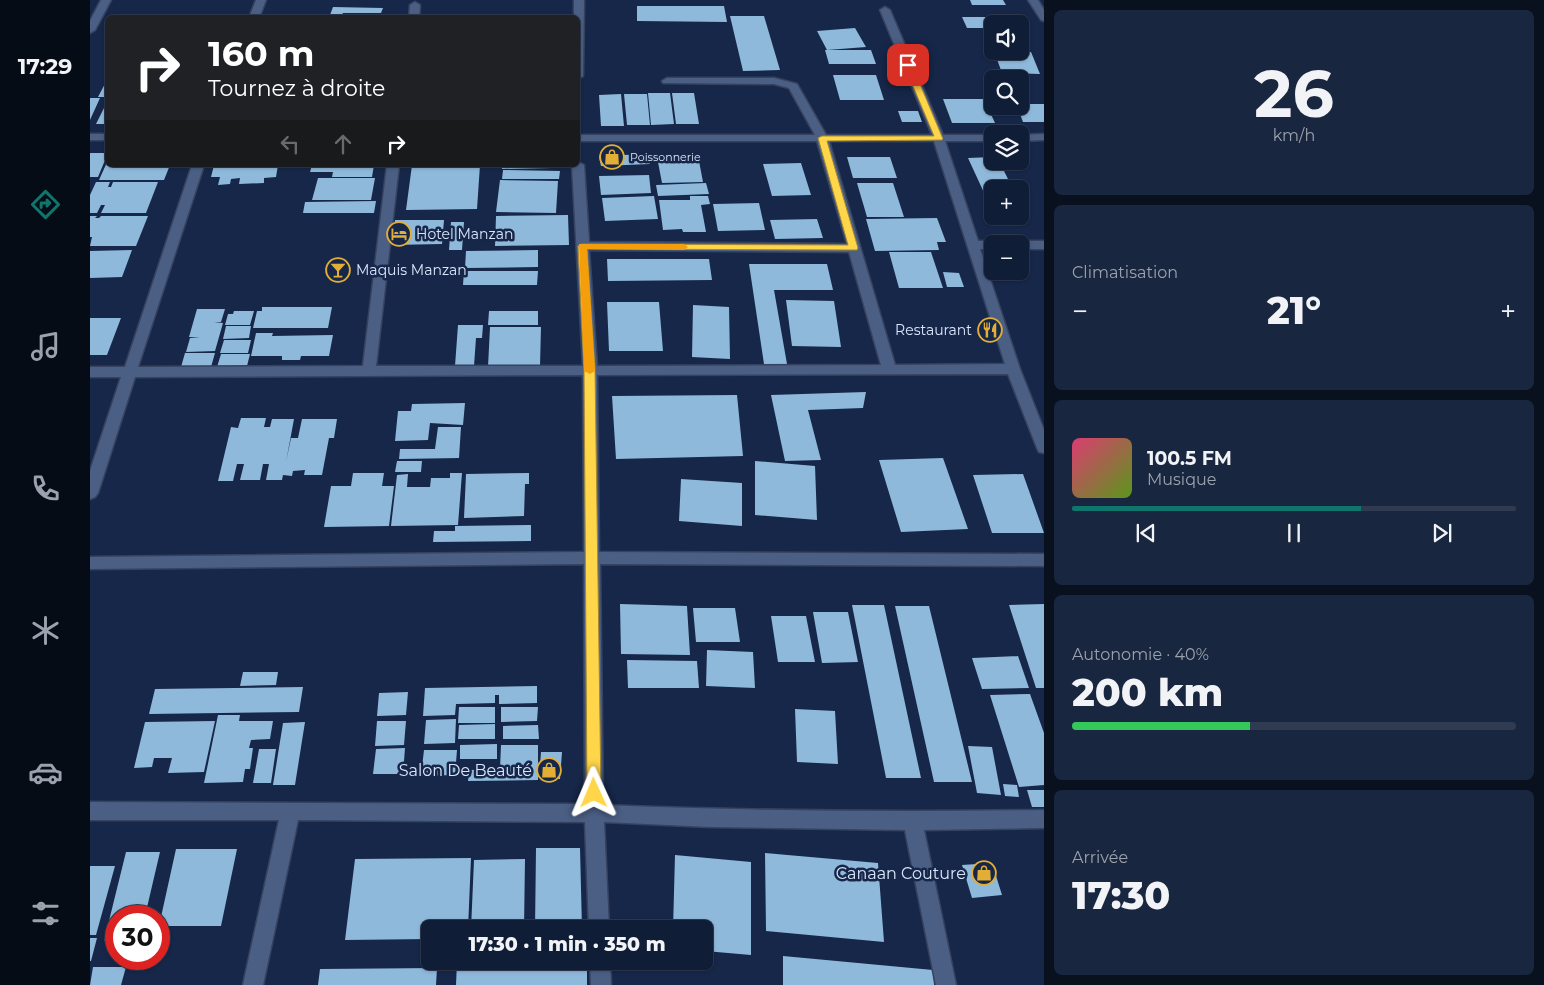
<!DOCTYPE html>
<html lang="fr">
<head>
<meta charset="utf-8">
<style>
	:root { --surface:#101d37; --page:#19263f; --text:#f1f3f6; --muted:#9ca2ad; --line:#303b52; --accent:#0f766e }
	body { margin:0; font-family:Montserrat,sans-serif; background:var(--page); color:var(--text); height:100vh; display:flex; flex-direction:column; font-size:19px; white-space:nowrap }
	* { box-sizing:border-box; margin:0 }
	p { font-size:16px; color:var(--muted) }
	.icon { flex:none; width:28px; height:28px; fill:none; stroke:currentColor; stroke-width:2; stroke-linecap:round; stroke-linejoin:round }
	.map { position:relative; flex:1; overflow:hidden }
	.drawer { display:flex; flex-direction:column; gap:10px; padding:10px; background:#09101e; width:500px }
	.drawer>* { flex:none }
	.hud { position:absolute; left:15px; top:15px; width:475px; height:152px; border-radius:8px; box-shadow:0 1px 4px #0004,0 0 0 1px var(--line); background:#202124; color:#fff; overflow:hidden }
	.tools { position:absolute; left:894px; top:15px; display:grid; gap:10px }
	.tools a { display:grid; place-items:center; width:45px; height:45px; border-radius:8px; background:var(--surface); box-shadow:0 1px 4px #0004,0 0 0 1px var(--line); font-size:25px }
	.speed { position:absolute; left:15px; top:905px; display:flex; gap:10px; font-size:25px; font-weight:700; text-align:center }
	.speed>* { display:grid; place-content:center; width:65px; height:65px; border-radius:50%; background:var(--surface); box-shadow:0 1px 4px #0004,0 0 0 1px var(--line); line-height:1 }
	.speed .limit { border:8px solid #d22; background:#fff; color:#111 }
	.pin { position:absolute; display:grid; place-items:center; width:42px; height:42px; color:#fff; margin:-21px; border-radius:10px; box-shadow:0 2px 8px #0006 }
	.me { position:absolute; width:55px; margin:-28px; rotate:359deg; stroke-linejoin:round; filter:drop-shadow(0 0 4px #0008) }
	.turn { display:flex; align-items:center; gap:18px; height:105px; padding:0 20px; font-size:22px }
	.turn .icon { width:65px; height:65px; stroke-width:2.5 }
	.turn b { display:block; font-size:35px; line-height:42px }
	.lanes { display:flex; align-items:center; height:48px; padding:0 20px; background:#0003; justify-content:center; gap:25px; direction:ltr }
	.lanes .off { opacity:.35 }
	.big { font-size:38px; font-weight:800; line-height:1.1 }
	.drawer .widget { flex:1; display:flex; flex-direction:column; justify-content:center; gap:8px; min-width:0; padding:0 18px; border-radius:8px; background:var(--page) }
	.drawer .dial { align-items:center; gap:0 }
	.dial b { font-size:65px; line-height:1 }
	.song { display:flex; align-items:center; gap:15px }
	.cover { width:60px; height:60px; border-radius:8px; background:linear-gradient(135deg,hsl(340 70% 55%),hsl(90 70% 35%)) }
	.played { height:5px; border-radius:2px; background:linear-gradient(90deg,var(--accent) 65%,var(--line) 65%) }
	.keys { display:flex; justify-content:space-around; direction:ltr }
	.heat { display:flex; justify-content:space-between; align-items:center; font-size:28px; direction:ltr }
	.charge { height:8px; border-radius:4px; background:linear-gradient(90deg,#34c759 40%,var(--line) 0) }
	.trip { position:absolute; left:331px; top:920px; width:292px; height:50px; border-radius:8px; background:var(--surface); box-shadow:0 1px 4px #0004,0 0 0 1px var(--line); font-weight:800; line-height:50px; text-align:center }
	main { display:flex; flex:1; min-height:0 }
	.dock { display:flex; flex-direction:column; width:90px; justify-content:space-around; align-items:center; background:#060c16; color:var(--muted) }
	.dock .icon { width:35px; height:35px }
	.dock .on { color:var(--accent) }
	.dock b { font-size:22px; color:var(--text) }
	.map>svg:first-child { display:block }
</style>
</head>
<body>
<main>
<nav class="dock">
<b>17:29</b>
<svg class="icon on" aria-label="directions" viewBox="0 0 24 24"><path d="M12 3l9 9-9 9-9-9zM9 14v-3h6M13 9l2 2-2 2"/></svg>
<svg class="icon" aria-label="music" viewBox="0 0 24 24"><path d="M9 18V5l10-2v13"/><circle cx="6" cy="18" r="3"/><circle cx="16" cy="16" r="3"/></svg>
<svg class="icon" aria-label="phone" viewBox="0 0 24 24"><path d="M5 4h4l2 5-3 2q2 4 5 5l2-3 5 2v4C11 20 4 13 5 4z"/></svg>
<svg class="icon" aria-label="climate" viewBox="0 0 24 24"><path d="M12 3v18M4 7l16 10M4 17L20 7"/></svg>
<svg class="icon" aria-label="car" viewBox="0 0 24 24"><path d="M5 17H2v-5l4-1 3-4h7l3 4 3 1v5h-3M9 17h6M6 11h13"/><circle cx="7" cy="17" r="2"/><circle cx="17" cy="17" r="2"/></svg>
<svg class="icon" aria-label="filters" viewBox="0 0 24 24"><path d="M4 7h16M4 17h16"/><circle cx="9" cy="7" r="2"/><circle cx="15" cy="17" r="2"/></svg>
</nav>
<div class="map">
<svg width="954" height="985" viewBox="0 0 954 985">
	<rect width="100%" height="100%" fill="#162749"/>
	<path fill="#8fb9db" d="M880 0H913L916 5H882Z
		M547 6H634L637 22 547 21Z
		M243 7 293 8 291 13H253L252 15H240Z
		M640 16H674L690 70 653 71Z
		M872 17H930L936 28H930V24H902V28H877Z
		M765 28 776 47 737 50 727 31Z
		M735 50H781L786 64H739Z
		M904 51 941 52 950 74 912 73Z
		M743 75H786L794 100H750Z
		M18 78V97H8Z
		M558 93H580L584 124 561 125Z
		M582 93H604L609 124H586Z
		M531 94 534 126H511L509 95Z
		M534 94H557L560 125H537Z
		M0 98H10L0 120Z
		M853 99H894L905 123H862Z
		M18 100V124H6Z
		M930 104H954V122H933L927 106H930Z
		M808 111H828L832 122H812Z
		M0 153H18L8 177H0Z
		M558 154 560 164 511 166 509 156Z
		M757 157H800L807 178H763Z
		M902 157V161H909L923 189H902V196L896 197 878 158Z
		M18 160V165H80L74 180H9Z
		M609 161 613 182 572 183 568 162Z
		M711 163 721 195 682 196 673 164Z
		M124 165H188L186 177 174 178V183L149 184 150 178 141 179 140 184 128 185 130 177H121Z
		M222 165H284L282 177H242L243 172H220Z
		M322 165H390L387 209 316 210Z
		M412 165H462V168L412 169Z
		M413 170 470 171 469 179H412Z
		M559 175 561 193 511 195 509 176Z
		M228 178H285L281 200H222Z
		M410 180 468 181 466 213 406 212Z
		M6 182H20L18 187H21L23 182H68L56 213H11L15 205H11L7 213H0V195Z
		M616 183 619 194 568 196 566 185Z
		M767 183H803L814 217H777Z
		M564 196 568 219 515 221 512 198Z
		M600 196H618L620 204 611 205 616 232H593L592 229 573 230 569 200H600Z
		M286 201 284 213H213L215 202Z
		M669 203 675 230 628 231 623 204Z
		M478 215 479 245 405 246 406 216Z
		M0 216H7L5 218H9L11 216H58L46 246H0L2 237H0Z
		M847 218 856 242H847L849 250 785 251 776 219Z
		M727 219 733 238 685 239 680 220Z
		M305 220H354L352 244 302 245Z
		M361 222H374L372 250H359Z
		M42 250 32 277 0 278V251Z
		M448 250V267L375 268 376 251Z
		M799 252H841L853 288H809Z
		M517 259H619L622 280 518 281Z
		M659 264H737L743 290H684L697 364H674Z
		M374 271H448L447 285H373Z
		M853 272 869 273 874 287H857Z
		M696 300 744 301 751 347 702 346Z
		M517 302H569L573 351H519Z
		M603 305 639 307 640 359 602 357Z
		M172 307H242L238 328H163L167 311H172Z
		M107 309H135L131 322H124L133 323 125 351 96 352 100 338 110 337H99Z
		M144 311H164L160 325H135L138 314H143Z
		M399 311H448V325H398Z
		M0 318H31L17 355H0Z
		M368 325H393L392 338H386L384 366H365Z
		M136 326H161L159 338 133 339Z
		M400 327H451L450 366 398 367Z
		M166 333H183L182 336 243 335 239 356H211L210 360H192V356H161Z
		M134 340H161L158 353H130Z
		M95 353H125L121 367H91Z
		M131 354H160L157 366 127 367Z
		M776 392 773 408 718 410 731 460 695 461 681 395Z
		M647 395 653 456 526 459 522 396Z
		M375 403 373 425 340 423 338 440 305 441 308 411H321L322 404Z
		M151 418H176L174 427H180L182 419H204L196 462 201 438H208L212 419H247L244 438H239L232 475H214L215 470 203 471 202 476 193 475 192 480H176L179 464H173L170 480H150L154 464H147L143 481H128L141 427 148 428Z
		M348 427H371L369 458 309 459 310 449H345Z
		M853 458 878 529 811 532 789 460Z
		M307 461H332L331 472H305Z
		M665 461 725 466 727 520 665 515Z
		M263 473H294L292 486H304L299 526 234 527 241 486H261Z
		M360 473H372L368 525 301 526 307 475 318 474 317 487H340L341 478H360Z
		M439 473V484H435L434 516 374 518 376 474Z
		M933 474 954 533H902L883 475Z
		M591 479 652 483V526L589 521Z
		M441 525V541L343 542 344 531H365V526Z
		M530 604 597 606 600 655 531 654Z
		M954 604V688H946L919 605Z
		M762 605H794L831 778H796Z
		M805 606H839L882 782H844Z
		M603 608H645L650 642H606Z
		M723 612H758L768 662 732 663Z
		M681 616H716L725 662H688Z
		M617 650 663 652 665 688 616 686Z
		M928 656 939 688 892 689 882 658Z
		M537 660 607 661 609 688H538Z
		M153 672H188L186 685 150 686Z
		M447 686V703L409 704V695H405V703L366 704 365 715 333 716 335 688Z
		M213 687 209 712 59 714 65 689Z
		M318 692 316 715 287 716 289 693Z
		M940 694 954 733V785L929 787 900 695Z
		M369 707H405V723H368Z
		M411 707H448L447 721 411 722Z
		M705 709 745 711 748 764 707 762Z
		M128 715H150L149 721H183L180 739 161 740 159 748H163L160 769H155L153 782 114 783Z
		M366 719 365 743 334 744 336 720Z
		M125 721 114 772 78 773 82 758H64L62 767 44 768 55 722Z
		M287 721H316L314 745 285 746Z
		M215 722 205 785H183L193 723Z
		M405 724V739H368L369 725Z
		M448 725 449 739H413V726Z
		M407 744V759H370V745Z
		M411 745H448V780L378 781 379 770 410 769Z
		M878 746 902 747 911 795 887 793Z
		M315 748 313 774H283L286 749Z
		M169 749H186L181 783H163Z
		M334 750H367L365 775 331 776Z
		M451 752H472L470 779 449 778Z
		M913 784 927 785 929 797 915 796Z
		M937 790H954V807H942Z
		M446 848H490L492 929H445Z
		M86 849H147L131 926H69Z
		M36 852H70L55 916H26V941H14Z
		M675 853 788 863 794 942 676 931Z
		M585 855 661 862V955L615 951V929H583Z
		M381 858 378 929H340V939L255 940 265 859Z
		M435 859 434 929H381L384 860Z
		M902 863 912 895 882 898 872 865Z
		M0 866H25L6 935H0Z
		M0 938H7L1 961H0Z
		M693 956 843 970 844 985H693Z
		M367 961H497V985H366Z
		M3 967H36L31 985H0Z
		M347 968 346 985H228L230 969Z"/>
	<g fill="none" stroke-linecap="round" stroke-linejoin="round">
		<g stroke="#36425f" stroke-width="3">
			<path id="minor" d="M11 0H21L5 30 0 33V21Z
				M166 0H176L169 18H159Z
				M484 0H494L493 76 488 79V18H484Z
				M938 0H948L954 10V21L951 20Z
				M325 2 330 5 329 18H319L320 5Z
				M795 7 800 10 853 135H902V141H855L888 241H902L907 244H902V249H890L930 369 954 430V453L949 452 947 448 918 374 507 375 509 552 954 554V566L510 564 513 805C660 811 807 812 954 810V828L834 830 866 985H846L815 830 620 827 514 822 519 929H499L495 822 208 820 173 985H153L189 820H0V802L495 804 494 564 0 569V557L494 552 493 375 45 377 8 493 5 497 0 499V471L31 377H0V367H35L102 165H114L48 367 273 366 297 165H309L286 366H493L482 165H488V162L494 165 499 242 757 244 727 141H488V135H725L699 88 684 84 573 83 572 81 577 78H684L707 84 736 135H842L790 10ZM739 141H844L915 364 805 365ZM499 250 759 252 791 365 507 366Z
				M0 134H18V140H0Z
				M954 134V140L930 141V135Z
				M930 241H954V249H930V244H925Z
				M500 961H520L521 985H501Z"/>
		</g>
		<use href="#minor" fill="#4b5f85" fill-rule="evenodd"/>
	</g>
	<path fill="#ffd54a" stroke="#a68a30" d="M815 63 822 65 853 139 852 140 737 141 768 248 767 250 497 249 505 369 511 793 509 798 504 800 499 798 497 793 494 369 488 246 492 244 758 245 728 138 732 136H844L814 65Z"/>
	<path fill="#f59e0b" d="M489 244H594L598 247 594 250 497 249 505 371 500 374 494 371Z"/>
	<defs>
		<g id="shop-ring" transform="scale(1.25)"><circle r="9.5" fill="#162749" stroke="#e3ae35" stroke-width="1.5"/><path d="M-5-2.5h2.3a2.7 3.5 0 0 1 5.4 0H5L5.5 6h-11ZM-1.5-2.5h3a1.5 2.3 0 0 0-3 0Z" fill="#e3ae35"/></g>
		<g id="hotel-ring" transform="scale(1.25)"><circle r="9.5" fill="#162749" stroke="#e3ae35" stroke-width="1.5"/><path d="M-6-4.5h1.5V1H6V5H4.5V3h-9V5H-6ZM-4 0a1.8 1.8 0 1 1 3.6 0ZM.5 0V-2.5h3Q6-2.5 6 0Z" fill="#e3ae35"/></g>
		<g id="bar-ring" transform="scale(1.25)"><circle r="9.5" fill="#162749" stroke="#e3ae35" stroke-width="1.5"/><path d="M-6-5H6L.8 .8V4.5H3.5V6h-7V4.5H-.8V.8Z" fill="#e3ae35"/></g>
		<g id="restaurant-ring" transform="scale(1.25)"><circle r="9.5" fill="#162749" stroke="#e3ae35" stroke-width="1.5"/><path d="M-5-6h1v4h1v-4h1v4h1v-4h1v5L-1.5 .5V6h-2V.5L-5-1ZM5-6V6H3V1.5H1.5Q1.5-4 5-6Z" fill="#e3ae35"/></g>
	</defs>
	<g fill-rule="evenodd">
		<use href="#shop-ring" x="522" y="157"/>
		<use href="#hotel-ring" x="309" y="234"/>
		<use href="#bar-ring" x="248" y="270"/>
		<use href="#restaurant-ring" x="900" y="330"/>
		<use href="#shop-ring" x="459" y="770"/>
		<use href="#shop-ring" x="894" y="873"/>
	</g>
	<g text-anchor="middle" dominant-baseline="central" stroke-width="5" stroke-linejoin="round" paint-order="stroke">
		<g font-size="11" fill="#d9e5fb" stroke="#162749" text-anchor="start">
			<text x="540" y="157">Poissonnerie</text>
		</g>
		<g font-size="14" fill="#d9e5fb" stroke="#162749" text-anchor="start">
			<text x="326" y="234">Hotel Manzan</text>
			<text x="266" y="270">Maquis Manzan</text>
			<text x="882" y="330" text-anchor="end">Restaurant</text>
		</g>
		<g font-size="16" fill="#d9e5fb" stroke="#162749" text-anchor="end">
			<text x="442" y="770">Salon De Beauté</text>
			<text x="876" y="873">Canaan Couture</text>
		</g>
	</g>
</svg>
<div class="tools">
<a><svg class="icon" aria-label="sound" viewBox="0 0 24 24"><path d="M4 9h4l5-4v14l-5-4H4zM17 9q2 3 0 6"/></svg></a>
<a><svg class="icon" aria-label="search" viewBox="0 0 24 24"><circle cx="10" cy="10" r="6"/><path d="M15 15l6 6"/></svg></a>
<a><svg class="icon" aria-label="layers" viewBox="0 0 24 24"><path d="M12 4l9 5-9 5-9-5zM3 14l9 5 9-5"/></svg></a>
<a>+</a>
<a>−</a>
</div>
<div class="speed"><div class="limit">30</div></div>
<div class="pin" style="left:818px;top:65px;background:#d93025"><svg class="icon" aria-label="arrive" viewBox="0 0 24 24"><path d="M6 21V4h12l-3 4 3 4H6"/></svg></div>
<svg class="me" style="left:504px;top:793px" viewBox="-20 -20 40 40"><path d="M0-17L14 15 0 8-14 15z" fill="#ffd54a" stroke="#fff" stroke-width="4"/></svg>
<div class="trip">17:30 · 1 min · 350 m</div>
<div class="hud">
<div class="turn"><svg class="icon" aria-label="right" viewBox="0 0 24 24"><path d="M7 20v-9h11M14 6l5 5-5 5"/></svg><div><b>160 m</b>Tournez à droite</div></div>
<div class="lanes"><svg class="icon off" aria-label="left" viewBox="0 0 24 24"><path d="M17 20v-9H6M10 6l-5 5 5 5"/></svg><svg class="icon off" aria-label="ahead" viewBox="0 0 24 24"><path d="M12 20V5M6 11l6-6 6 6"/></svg><svg class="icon" aria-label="right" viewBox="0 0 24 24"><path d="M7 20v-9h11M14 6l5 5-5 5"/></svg></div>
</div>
</div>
<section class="drawer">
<div class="widget dial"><b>26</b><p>km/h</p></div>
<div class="widget"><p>Climatisation</p>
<div class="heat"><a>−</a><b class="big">21°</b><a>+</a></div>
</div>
<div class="widget">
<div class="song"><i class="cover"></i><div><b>100.5 FM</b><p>Musique</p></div></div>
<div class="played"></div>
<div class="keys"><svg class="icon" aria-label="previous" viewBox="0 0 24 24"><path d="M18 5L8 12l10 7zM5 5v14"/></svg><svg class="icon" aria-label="pause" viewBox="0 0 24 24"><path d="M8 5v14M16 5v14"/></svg><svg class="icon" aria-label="next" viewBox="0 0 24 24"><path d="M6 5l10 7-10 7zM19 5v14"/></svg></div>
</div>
<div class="widget"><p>Autonomie · 40%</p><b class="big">200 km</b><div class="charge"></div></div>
<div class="widget"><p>Arrivée</p><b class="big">17:30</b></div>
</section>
</main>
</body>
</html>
